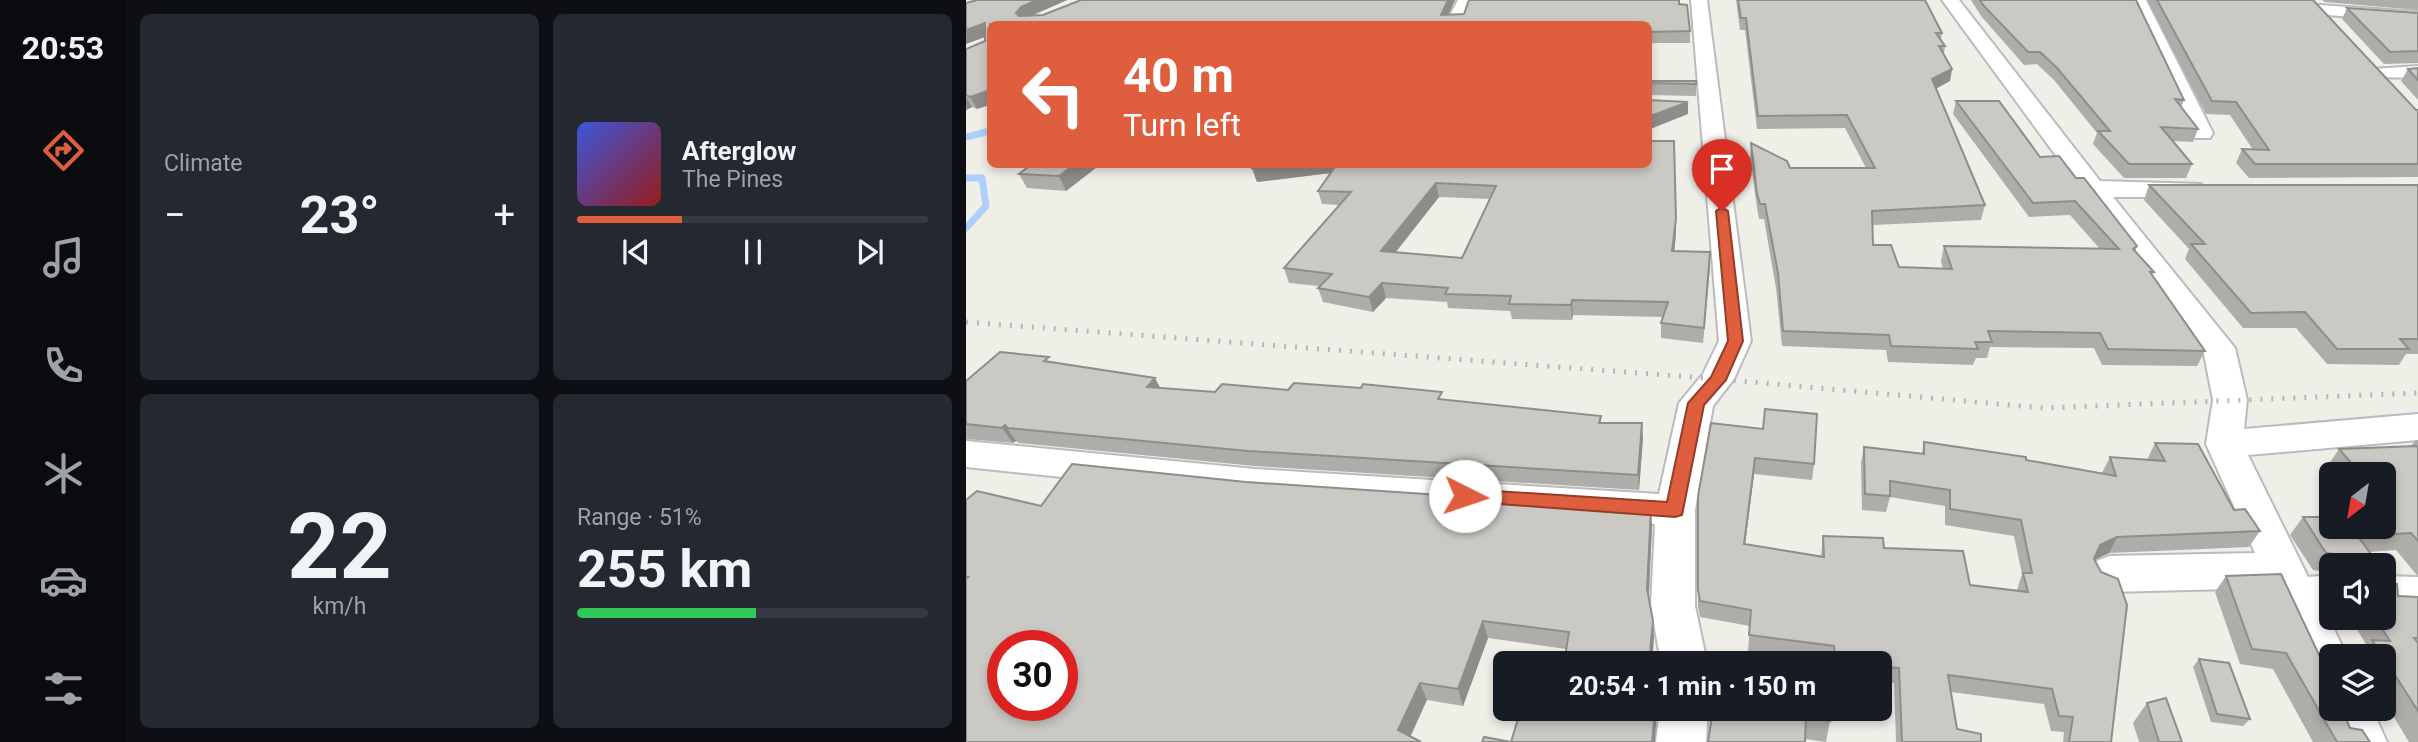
<!DOCTYPE html>
<html lang="en">
<head>
<meta charset="utf-8">
<style>
	:root { --surface:#171b24; --page:#242831; --text:#f1f3f6; --muted:#9ea1a6; --line:#363941; --accent:#df5e3d }
	body { margin:0; font-family:Roboto,sans-serif; background:var(--page); color:var(--text); height:100vh; display:flex; flex-direction:column; font-size:26px; white-space:nowrap }
	* { box-sizing:border-box; margin:0 }
	p { font-size:23px; color:var(--muted) }
	.icon { flex:none; width:38px; height:38px; fill:none; stroke:currentColor; stroke-width:2; stroke-linecap:round; stroke-linejoin:round }
	.map { position:relative; flex:1; overflow:hidden }
	.details { display:flex; flex-direction:column; gap:14px; padding:14px; background:#0d0f14; width:840px }
	.details>* { flex:none }
	.hud { position:absolute; left:21px; top:21px; width:665px; height:147px; border-radius:10px; box-shadow:0 4px 10px #0003; background:#df5e3d; color:#fff; overflow:hidden }
	.needle { width:46px; rotate:211deg }
	.controls { position:absolute; left:1353px; top:462px; display:grid; gap:14px }
	.controls a { display:grid; place-items:center; width:77px; height:77px; border-radius:10px; background:var(--surface); box-shadow:0 4px 10px #0003; font-size:35px }
	.speed { position:absolute; left:21px; top:630px; display:flex; gap:14px; font-size:35px; font-weight:700; text-align:center }
	.speed>* { display:grid; place-content:center; width:91px; height:91px; border-radius:50%; background:var(--surface); box-shadow:0 4px 10px #0003; line-height:1 }
	.speed .limit { border:10px solid #d22; background:#fff; color:#111 }
	.pin { position:absolute; display:grid; place-items:center; width:60px; height:60px; color:#fff; margin:-72px -30px; border-radius:50% 50% 50% 0; rotate:-45deg; box-shadow:0 0 7px #0007 }
	.pin .icon { rotate:45deg }
	.me { position:absolute; width:77px; margin:-38px; rotate:94deg; stroke-linejoin:round; filter:drop-shadow(0 0 5px #0008) }
	.turn { display:flex; align-items:center; gap:24px; height:147px; padding:0 21px; font-size:32px }
	.turn .icon { width:91px; height:91px; stroke-width:2.5 }
	.turn b { display:block; font-size:49px; line-height:60px }
	.big { font-size:52px; font-weight:700; line-height:1.1 }
	.details .card { flex:1; display:flex; flex-direction:column; justify-content:center; gap:10px; min-width:0; padding:0 24px; border-radius:10px; background:var(--page) }
	.details .dial { align-items:center; gap:0 }
	.dial b { font-size:91px; line-height:1 }
	.song { display:flex; align-items:center; gap:21px }
	.cover { width:84px; height:84px; border-radius:10px; background:linear-gradient(135deg,hsl(230 70% 55%),hsl(0 70% 35%)) }
	.played { height:7px; border-radius:4px; background:linear-gradient(90deg,var(--accent) 30%,var(--line) 30%) }
	.keys { display:flex; justify-content:space-around; direction:ltr }
	.heat { display:flex; justify-content:space-between; align-items:center; font-size:38px; direction:ltr }
	.charge { height:10px; border-radius:5px; background:linear-gradient(90deg,#34c759 51%,var(--line) 0) }
	.details .tiles { flex:1; display:grid; gap:14px; grid-template-columns:repeat(2,1fr) }
	.trip { position:absolute; left:527px; top:651px; width:399px; height:70px; border-radius:10px; background:var(--surface); box-shadow:0 4px 10px #0003; font-weight:700; line-height:70px; text-align:center }
	main { display:flex; flex:1; min-height:0 }
	.menu { display:flex; flex-direction:column; width:126px; justify-content:space-around; align-items:center; background:#090b0e; color:var(--muted) }
	.menu .icon { width:49px; height:49px }
	.menu .selected { color:var(--accent) }
	.menu b { font-size:32px; color:var(--text) }
	.map>svg:first-child { display:block }
</style>
</head>
<body>
<main>
<nav class="menu">
<b>20:53</b>
<svg class="icon selected" aria-label="directions" viewBox="0 0 24 24"><path d="M12 3l9 9-9 9-9-9zM9 14v-3h6M13 9l2 2-2 2"/></svg>
<svg class="icon" aria-label="music" viewBox="0 0 24 24"><path d="M9 18V5l10-2v13"/><circle cx="6" cy="18" r="3"/><circle cx="16" cy="16" r="3"/></svg>
<svg class="icon" aria-label="phone" viewBox="0 0 24 24"><path d="M5 4h4l2 5-3 2q2 4 5 5l2-3 5 2v4C11 20 4 13 5 4z"/></svg>
<svg class="icon" aria-label="climate" viewBox="0 0 24 24"><path d="M12 3v18M4 7l16 10M4 17L20 7"/></svg>
<svg class="icon" aria-label="car" viewBox="0 0 24 24"><path d="M5 17H2v-5l4-1 3-4h7l3 4 3 1v5h-3M9 17h6M6 11h13"/><circle cx="7" cy="17" r="2"/><circle cx="17" cy="17" r="2"/></svg>
<svg class="icon" aria-label="filters" viewBox="0 0 24 24"><path d="M4 7h16M4 17h16"/><circle cx="9" cy="7" r="2"/><circle cx="15" cy="17" r="2"/></svg>
</nav>
<section class="details">
<div class="tiles">
<div class="card"><p>Climate</p>
<div class="heat"><a>−</a><b class="big">23°</b><a>+</a></div>
</div>
<div class="card">
<div class="song"><i class="cover"></i><div><b>Afterglow</b><p>The Pines</p></div></div>
<div class="played"></div>
<div class="keys"><svg class="icon" aria-label="previous" viewBox="0 0 24 24"><path d="M18 5L8 12l10 7zM5 5v14"/></svg><svg class="icon" aria-label="pause" viewBox="0 0 24 24"><path d="M8 5v14M16 5v14"/></svg><svg class="icon" aria-label="next" viewBox="0 0 24 24"><path d="M6 5l10 7-10 7zM19 5v14"/></svg></div>
</div>
<div class="card dial"><b>22</b><p>km/h</p></div>
<div class="card"><p>Range · 51%</p><b class="big">255 km</b><div class="charge"></div></div>
</div>
</section>
<div class="map">
<svg width="1452" height="742" viewBox="0 0 1452 742">
	<rect width="100%" height="100%" fill="#efefe7"/>
	<g fill="none" stroke-linecap="round" stroke-linejoin="round">
		<path stroke="#adcffa" stroke-width="7" d="M0 137 24 131
			M0 178H16L20 206 0 228"/>
		<g stroke="#b9bbbf" stroke-width="4">
			<path id="minor" d="M492 0H508L497 24H479Z
				M725 0H741L785 341 768 379 747 406 729 510V606L741 663H695L685 606 689 524 289 497 0 467V441L289 469 693 494 713 403 737 374 753 341Z
				M976 0H993L1134 181 1235 184 1239 189 1235 194 1226 197H1147L1269 348 1281 400 1278 429 1452 414V440L1282 455 1342 577 1365 575V611L1361 615 1381 656H1365V709H1406L1421 742H1371L1357 709 1364 693 1349 687 1305 588 1143 592 1128 586 1122 574 1128 562 1143 556 1289 553 1240 444 1247 400 1237 349 1118 194Z
				M1164 0H1180L1247 133 1244 138H1228L1225 133Z
				M1354 5 1452 12V22L1348 14 1345 10 1348 6Z
				M1452 66V78L1407 77 1404 73 1407 69Z
				M1418 576 1452 577V613L1418 612Z
				M694 709H742L740 742H690Z"/>
		</g>
		<use href="#minor" fill="#fff" fill-rule="evenodd"/>
		<path stroke="#b5b5b6" stroke-width="5" stroke-dasharray="2 9" stroke-linecap="butt" d="M0 322 751 379 1078 408 1452 393"/>
	</g>
	<path fill="#afada9" fill-rule="evenodd" d="M11 0H101L65 16 77 15 115 0H489L482 15 714 4 724 31V43H682V24H24L11 109 6 107 0 110V49L19 41V37L0 44Z
		M770 0H959L976 33 975 40 979 46 978 54 986 69 984 81 970 88 1019 205 1015 220 907 225V245L933 267 977 269 975 261 978 246 1134 249 1104 215 1063 217 987 114 990 101 1074 157 1110 178 1171 246 1169 252 1188 272 1186 275 1239 351 1231 366 1136 365 1128 348 1024 347 1021 358H1010L1007 365 922 362 920 350 816 346 810 288 798 219H793L791 208 784 157 785 143 824 168H900L879 128 791 129 779 30H774Z
		M1005 0H1170L1218 100 1215 107 1232 129 1227 142 1207 141 1226 164 1220 178H1158L1127 144 1131 133 1088 80 1071 64 1058 65 1015 16Z
		M1181 0H1347L1450 110H1452V177L1283 178 1270 163 1276 149 1287 150 1264 115 1240 114Z
		M1356 0H1452V10L1359 2Z
		M1381 8 1452 13V63L1418 64 1376 19Z
		M1452 68V100L1435 81 1442 69Z
		M682 81H730V96L682 95Z
		M135 164 100 191 61 188 53 174Z
		M682 164 710 233 708 251 744 252 737 343 695 338V323L697 317 607 315 606 320 546 319 544 311 482 308 481 302 420 298 407 312 357 302 352 288 353 286 323 283 318 268 374 205 356 204 352 191 365 173 291 182 286 168ZM473 197 524 199 496 258 429 252Z
		M1183 185H1452V354H1440L1433 365 1361 364 1330 328H1277L1219 259 1223 249 1178 200Z
		M87 362 194 388 249 392 322 390 478 400 635 416V423L677 438 673 490 289 466 53 443 50 441 47 443 0 439V381Z
		M745 423 848 464 846 480 788 474 779 544 855 556 857 536 918 548 1004 585 1051 590 1056 574 1048 536 979 525V506L924 497 920 512 896 510 895 463 898 447 956 453 958 442 1136 473 1144 457 1181 460 1189 443 1294 531 1283 547 1143 553 1128 560 1145 742H1097L1098 732 1085 731 1078 704 985 692 991 729 1015 742H930L928 683H914V663H865V662L782 651 784 626 734 617 732 606V496Z
		M1450 440H1452V575L1450 574 1430 550 1403 552 1413 565H1365V573L1347 570 1324 535 1337 517 1365 527H1418V474H1367L1361 467 1373 449 1445 446Z
		M0 500 75 506 686 526 683 597 687 621 688 639 600 649 522 638 497 706 461 700 0 742Z
		M1260 576 1365 709 1384 728 1404 742H1347L1307 669 1274 664 1249 592Z
		M1432 596 1452 597V742H1443L1418 701V656H1391L1401 646 1384 618H1418Z
		M1233 659 1284 719 1277 726 1245 722 1227 667Z
		M1181 703 1216 742H1173L1167 723Z
		M865 709 864 721 860 742 839 739 742 742Z"/>
	<path fill="#8e8d89" d="M71 0H101L60 18 55 24 50 13 55 7Z
		M482 0H489L478 24 475 15Z
		M19 23 24 35 0 44V30Z
		M986 69 984 81 964 92 966 79Z
		M24 90V105L11 109 4 97Z
		M0 97 6 107 0 110Z
		M722 102V114L682 130V117Z
		M109 164H135L100 191 93 176Z
		M320 164H378L380 171 291 182 286 168Z
		M470 183 473 197 419 266 415 251Z
		M710 219V233L707 265 706 251Z
		M744 252V267L737 343 738 328Z
		M416 283 420 298 407 312 403 297Z
		M606 300 607 315 606 320 605 305Z
		M189 378 197 393 181 387Z
		M676 423 677 438 673 490 672 475Z
		M39 425 50 441 47 443 36 428Z
		M789 458 788 474 777 560 778 544Z
		M685 509 686 526 682 606 681 589Z
		M1151 537 1143 553 1126 561 1134 545Z
		M517 621 522 638 497 706 492 689Z
		M687 621 688 639 686 663H683Z
		M454 683 461 700 442 742 432 730Z
		M689 709H691L689 742H686Z"/>
	<path fill="#cbc9c4" stroke="#8e8d89" stroke-width="2" fill-rule="evenodd" d="M11 0H71L55 7 50 13 53 16 77 15 115 0H482L475 15 498 14 503 0H713V4L721 5 724 31 682 32V24H24V90L4 97 0 95V49L19 41V23L0 30V3Z
		M772 0H959L976 33H970L979 46H973L986 69 966 79 1019 205 906 211 907 245H925L933 267 986 269 978 246 1153 249 1109 201 1067 203 990 101H1033L1074 157 1093 156 1110 178H1118L1171 246 1167 249 1188 272H1184L1239 351 1142 349 1134 333 1022 331 1026 342H1009L1012 349 925 346 923 335 817 331 812 273 799 204H794L791 194 785 143 821 161 824 168H909L881 115 792 116 780 18H775Z
		M1014 0H1170L1218 100 1209 99 1232 129 1195 127 1226 164H1163L1132 131H1144L1091 68 1074 52H1062L1017 5Z
		M1191 0H1347L1450 110H1452V164H1289L1276 149 1303 150 1270 102 1246 101Z
		M1381 8 1452 13V51L1424 52Z
		M1452 68V80L1442 69Z
		M682 81H730V84L682 83Z
		M682 100 722 102 682 117Z
		M682 141H708L710 219 706 251 744 252 738 328 695 323 702 302 606 300 605 305 543 304 545 296 479 294 482 288 416 283 403 297 352 288 366 274 318 268 385 192 352 191 371 164H682ZM470 183 530 186 496 258 415 251Z
		M66 164H109L93 176 53 174Z
		M287 164H320L286 168Z
		M1183 185H1452V339H1434L1443 349H1371L1339 312 1285 313 1225 244H1239Z
		M34 352 83 357 78 361 189 378 181 387 249 392 256 384 322 390 328 383 395 388 397 384 476 392 472 399 635 416 633 423H676L672 475 282 451 42 428 39 425 36 428 0 424V381Z
		M799 409 851 414 848 464 789 458 778 544 858 557 857 536 917 538 918 548 997 551 1004 585 1062 592 1057 573H1066L1055 520 984 509V490L924 481V496L899 494 898 447 958 454V442L1060 457V460L1150 476 1144 457 1199 461 1189 443 1232 444 1268 510 1279 509 1294 531 1151 537 1134 545 1128 559 1135 572 1152 579 1161 605 1145 742H1103L1107 717 1093 716 1086 689 982 675 991 729 1015 734V742H936L933 668 914 667V663H870L868 646 783 635 785 610 734 601 732 590V496L745 423 797 429Z
		M1452 446V541L1445 533 1411 535 1403 527H1418V509L1424 508 1418 500V474H1395L1373 449Z
		M106 464 280 482 685 509 681 589 687 621 683 663H598L603 632 517 621 492 689 454 683 432 730 455 742H0V579L2 577H0V500L11 491 75 506ZM37 646H96V705H37Z
		M1337 517H1365V527H1385L1413 565H1381V556L1360 553Z
		M1418 572 1426 584H1431L1432 596 1452 597V638H1448L1452 643V711L1418 658V656H1416L1406 640 1424 641 1409 618H1418Z
		M1315 574 1361 672 1365 679V709H1376L1384 728 1396 730 1404 742H1371L1320 653 1286 649 1260 576Z
		M1233 659 1263 663 1284 719 1251 714Z
		M1200 698 1216 742H1193L1181 703Z
		M555 709H689L686 742H516L518 737 545 742Z
		M747 709H865L864 721 840 717 839 742H742Z"/>
	<path fill="#df5e3d" stroke="#913d28" stroke-width="2" d="M756 207 762 211 777 341 760 380 738 405 716 515 709 517 493 501 490 496 493 491 499 489 701 502 722 403 745 377 762 341 750 211Z"/>
</svg>
<div class="controls">
<a><svg class="needle" viewBox="-14 -14 28 28"><path d="M0-13l5 13h-10z" fill="#e53935"/><path d="M0 13l5-13h-10z" fill="#9ea1a6"/></svg></a>
<a><svg class="icon" aria-label="sound" viewBox="0 0 24 24"><path d="M4 9h4l5-4v14l-5-4H4zM17 9q2 3 0 6"/></svg></a>
<a><svg class="icon" aria-label="layers" viewBox="0 0 24 24"><path d="M12 4l9 5-9 5-9-5zM3 14l9 5 9-5"/></svg></a>
</div>
<div class="speed"><div class="limit">30</div></div>
<div class="pin" style="left:756px;top:211px;background:#d93025"><svg class="icon" aria-label="arrive" viewBox="0 0 24 24"><path d="M6 21V4h12l-3 4 3 4H6"/></svg></div>
<svg class="me" style="left:499px;top:496px" viewBox="-20 -20 40 40"><circle r="19" fill="#fff"/><path d="M0-13L10 11 0 6-10 11z" fill="#df5e3d"/></svg>
<div class="trip">20:54 · 1 min · 150 m</div>
<div class="hud">
<div class="turn"><svg class="icon" aria-label="left" viewBox="0 0 24 24"><path d="M17 20v-9H6M10 6l-5 5 5 5"/></svg><div><b>40 m</b>Turn left</div></div>
</div>
</div>
</main>
</body>
</html>
